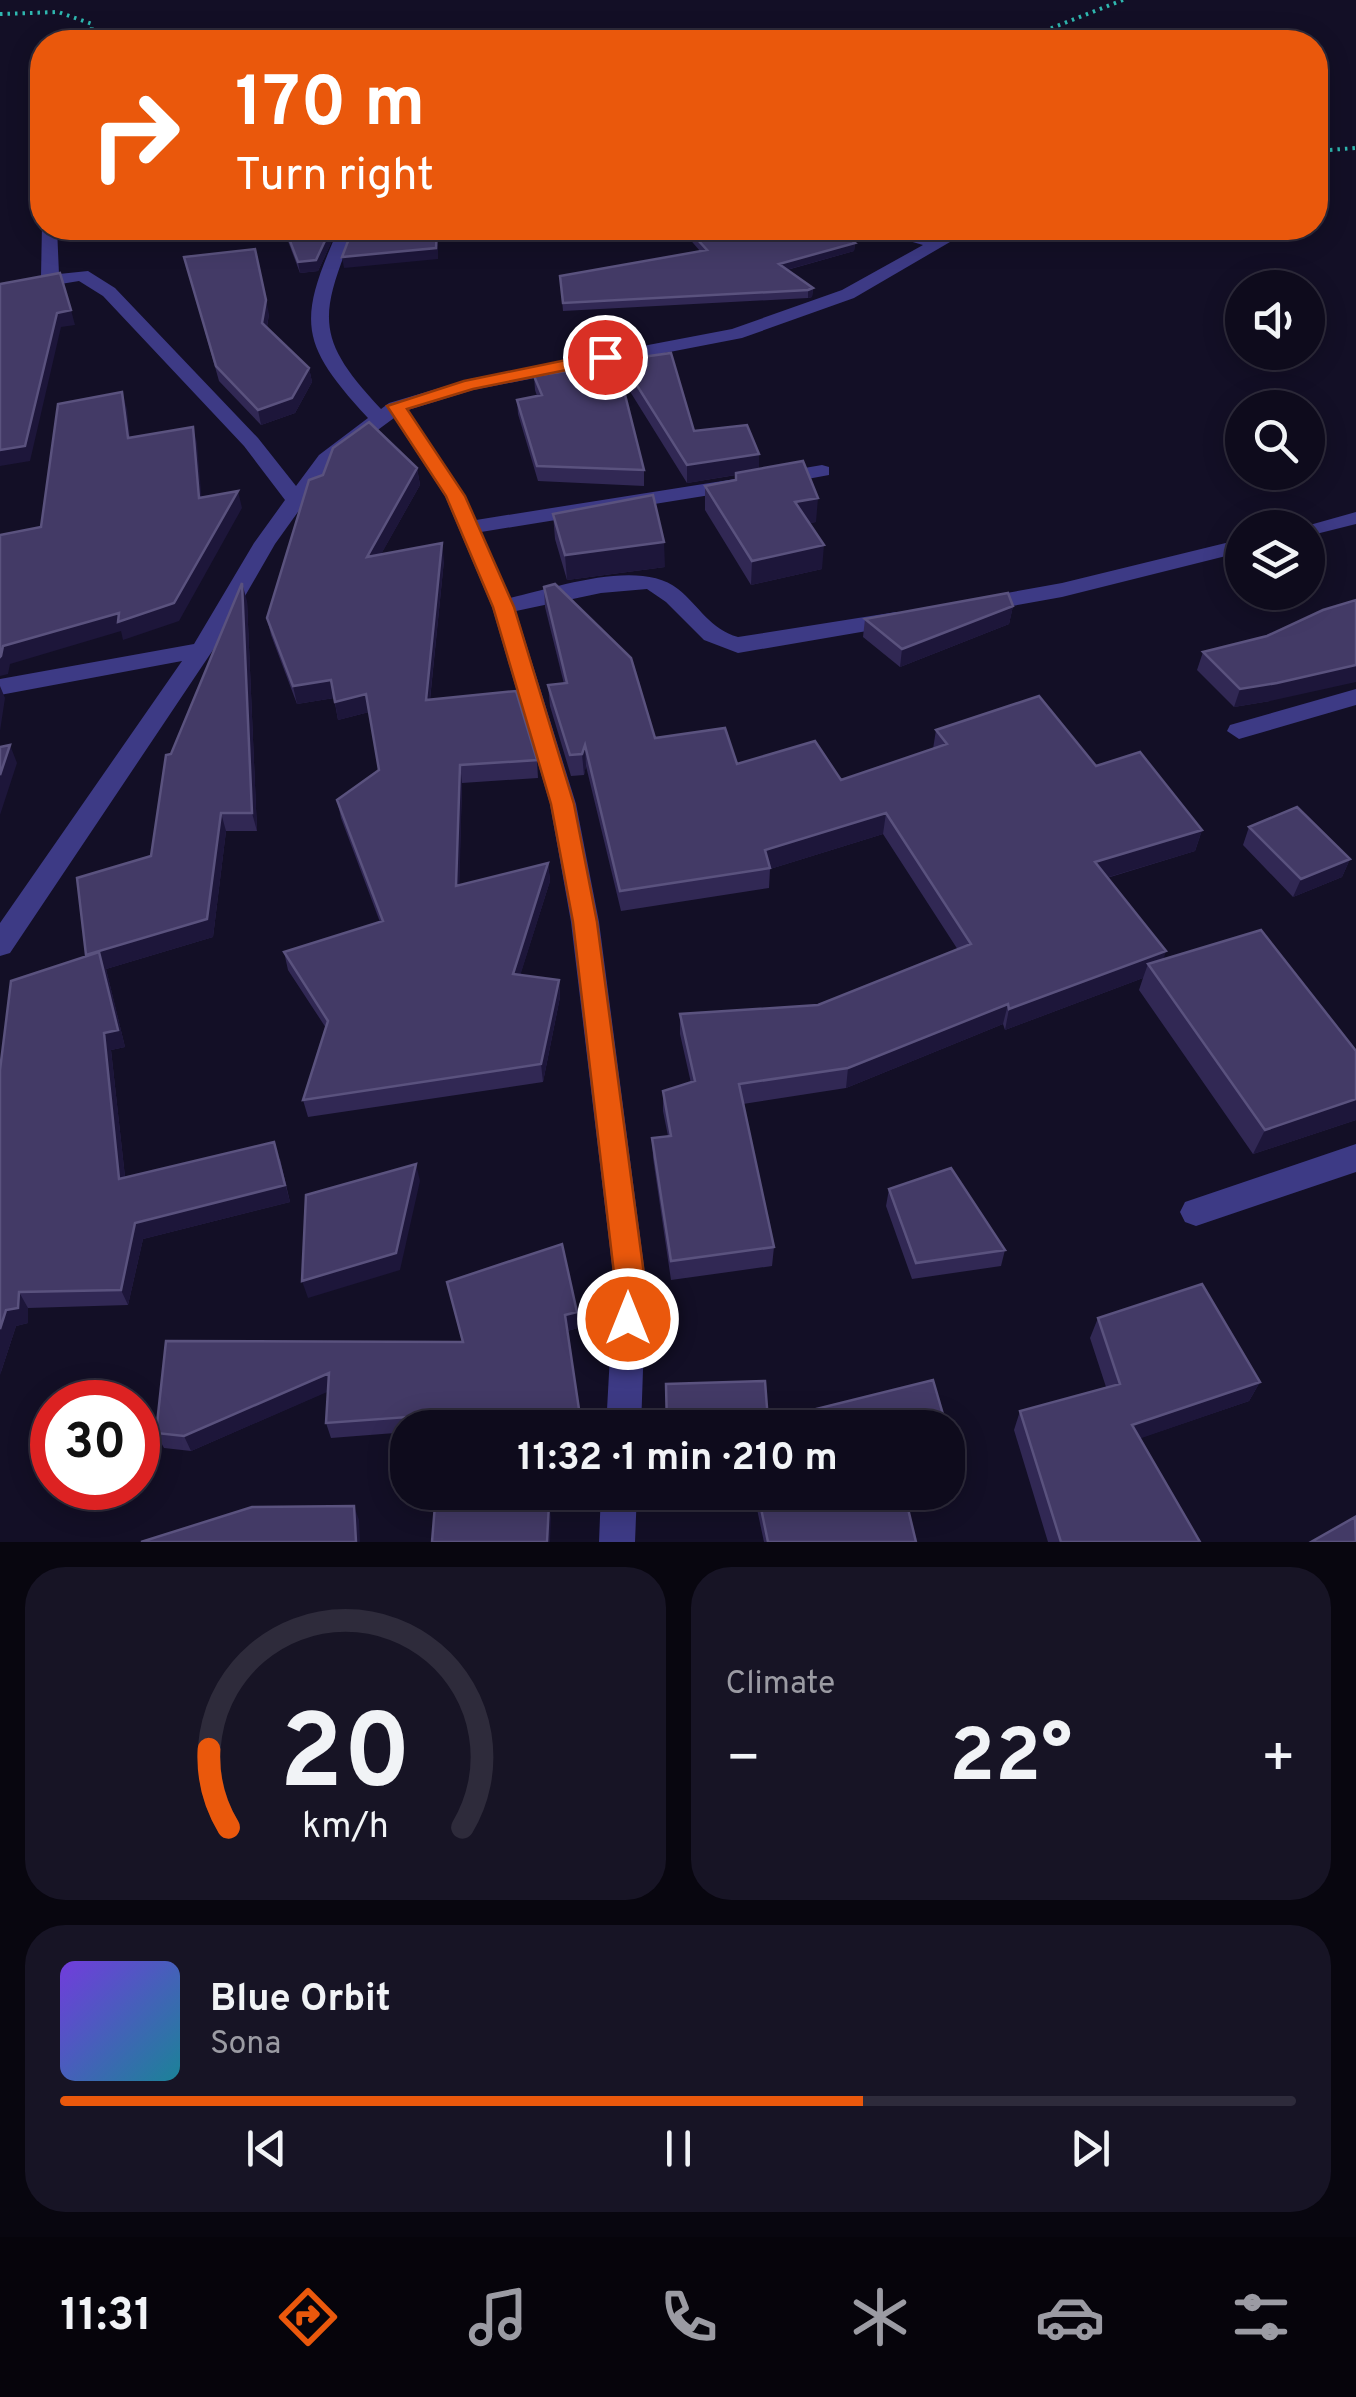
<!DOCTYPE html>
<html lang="en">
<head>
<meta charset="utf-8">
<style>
	:root { --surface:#0e0b1c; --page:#171425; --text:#f1f3f6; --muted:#9b9ba3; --line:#2e2b3b; --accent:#ea580c }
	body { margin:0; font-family:Overpass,sans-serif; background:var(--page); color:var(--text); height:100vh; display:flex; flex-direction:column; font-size:38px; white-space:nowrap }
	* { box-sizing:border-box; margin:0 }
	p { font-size:32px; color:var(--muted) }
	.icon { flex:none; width:55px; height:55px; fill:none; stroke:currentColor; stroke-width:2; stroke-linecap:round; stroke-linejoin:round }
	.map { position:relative; height:1542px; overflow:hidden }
	.drawer { display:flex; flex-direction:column; gap:25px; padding:25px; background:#08060f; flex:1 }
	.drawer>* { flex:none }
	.banner { position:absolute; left:30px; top:30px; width:1298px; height:210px; border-radius:40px; box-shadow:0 5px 25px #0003,0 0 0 2px var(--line); background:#ea580c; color:#fff; overflow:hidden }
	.controls { position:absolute; left:1225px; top:270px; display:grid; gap:20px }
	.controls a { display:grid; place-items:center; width:100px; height:100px; border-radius:50%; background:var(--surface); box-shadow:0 5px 25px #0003,0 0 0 2px var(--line); font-size:50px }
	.speed { position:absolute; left:30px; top:1380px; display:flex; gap:20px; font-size:50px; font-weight:700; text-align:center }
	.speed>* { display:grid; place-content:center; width:130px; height:130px; border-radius:50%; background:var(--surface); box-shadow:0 5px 25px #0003,0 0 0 2px var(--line); line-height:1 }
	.speed .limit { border:15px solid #d22; background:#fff; color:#111 }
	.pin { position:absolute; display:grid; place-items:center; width:85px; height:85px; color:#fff; margin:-42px; border:5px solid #fff; border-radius:50%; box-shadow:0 2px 10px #0007 }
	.me { position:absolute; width:110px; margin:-55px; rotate:0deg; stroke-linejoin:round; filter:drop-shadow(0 0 8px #0008) }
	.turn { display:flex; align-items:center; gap:35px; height:210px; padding:0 40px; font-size:45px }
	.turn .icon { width:130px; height:130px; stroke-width:2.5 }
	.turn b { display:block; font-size:70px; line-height:85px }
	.big { font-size:75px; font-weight:700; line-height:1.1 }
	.drawer .card { flex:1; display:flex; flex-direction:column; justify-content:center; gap:15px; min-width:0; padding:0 35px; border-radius:40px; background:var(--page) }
	.drawer .dial { align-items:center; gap:0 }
	.dial svg { height:260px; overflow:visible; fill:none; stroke:var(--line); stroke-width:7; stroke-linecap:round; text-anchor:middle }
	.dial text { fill:var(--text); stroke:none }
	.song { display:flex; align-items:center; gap:30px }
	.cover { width:120px; height:120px; border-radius:15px; background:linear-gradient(135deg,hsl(260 70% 55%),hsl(190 70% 35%)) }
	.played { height:10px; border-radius:5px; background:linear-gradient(90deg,var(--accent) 65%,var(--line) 65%) }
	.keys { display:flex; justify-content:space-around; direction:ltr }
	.heat { display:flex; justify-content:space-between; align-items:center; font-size:55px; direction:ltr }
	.drawer .tiles { flex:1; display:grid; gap:25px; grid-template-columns:1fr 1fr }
	.card:last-child { grid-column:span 2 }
	.trip { position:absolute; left:390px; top:1410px; width:575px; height:100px; border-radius:40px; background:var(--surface); box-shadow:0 5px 25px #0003,0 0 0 2px var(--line); font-weight:700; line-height:100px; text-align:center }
	.tabs { display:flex; height:160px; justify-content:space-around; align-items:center; background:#06040b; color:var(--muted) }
	.tabs .icon { width:70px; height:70px }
	.tabs .current { color:var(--accent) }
	.tabs b { font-size:45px; color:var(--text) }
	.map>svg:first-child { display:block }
</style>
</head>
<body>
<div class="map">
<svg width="1356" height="1542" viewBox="0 0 1356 1542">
	<rect width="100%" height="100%" fill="#130f26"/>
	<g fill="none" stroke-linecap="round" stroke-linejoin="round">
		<path stroke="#2fb8b0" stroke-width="4" stroke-dasharray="2.5 5" stroke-linecap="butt" d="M0 14 58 12 92 24 91 42
			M1016 42 1123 0
			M1315 151 1356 148"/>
		<path fill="#3d3a85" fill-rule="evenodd" d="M42 225 57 228 59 274 88 271 115 288 258 438 296 486 319 455 368 418C299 343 297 322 339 228H355C319 316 314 338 381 409L389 403 470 379 732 329 842 290 923 245 878 232 876 228H900L935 238 955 228H974L854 298 742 338 473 390 408 410 465 496 476 520 735 479 745 485 735 491 481 532 510 598C555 588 639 558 678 589 698 605 711 630 738 637L896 612 907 619 896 626 738 653 704 640 666 602 647 589 601 593 516 611 576 804 599 922 646 1282 641 1428H606L614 1282 571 922 550 804 492 607 445 496 394 418 333 463 275 544 219 641 10 953 0 956V923L182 661 0 695V679L194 644 254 543 285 500 244 446 103 296 79 281 0 294V284L41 277Z
			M822 465 829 467V475L775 485 765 479 775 473Z
			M1356 512V524L1308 536V528H1299Z
			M1242 539V552L1062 597 979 612 968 605 979 598 1062 583Z
			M1356 689V705L1239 739 1227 731 1230 725Z
			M1356 1144V1172L1196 1226 1185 1222 1180 1212 1185 1202Z
			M601 1492H637L635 1542H599Z"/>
	</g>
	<path fill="#312854" d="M283 228H338L318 271 300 273Z
		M680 228H833L855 243 854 251 787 270 813 288 812 297 808 298 563 311 560 276 700 251Z
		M184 257 269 314 267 327 309 368 312 382 295 413 261 425 219 381Z
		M621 360 694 431 759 469 816 522 809 523 822 569 751 585 705 510V486L735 480 736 475 687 483 621 377Z
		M534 376 644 470V486L538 481 518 414 517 400 537 396 535 390Z
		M417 468 420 485 381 554 444 560 430 700 537 760 538 778 462 783 459 885 548 863 550 881 520 975 559 980 560 997 543 1082 308 1117 303 1100 326 1028 288 970 284 952 380 922 341 818 337 800 379 770 369 712 338 720 334 698 297 704 271 635 267 618Z
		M553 514 665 567 567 580 555 539Z
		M544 587 655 738 737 764 841 780 933 749 936 730 1096 766 1202 830 1195 851 1107 878 1164 959 1356 1051V1120L1253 1154 1139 990 1143 978 1005 1030 1003 1024 846 1088 743 1104 774 1247 772 1266 671 1280 653 1158 652 1138 668 1136 663 1111V1091L691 1083 680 1034V1014L818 1005 958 950 883 834 770 869 769 888 621 911 586 766 584 775 571 776 550 706 548 685 564 684 545 607Z
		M247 601 257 831H226L213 937 106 969 125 1047 111 1050 125 1177 280 1159 290 1202 143 1239 128 1305 28 1308V1323L16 1326 0 1375 86 956 151 856 171 754Z
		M1013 606 1009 624 900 667 863 637 865 619Z
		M1203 652 1270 701 1234 707 1197 670Z
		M1249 827 1350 859 1342 877 1293 897 1243 845Z
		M889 1189 1005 1250 1001 1266 912 1279 886 1206Z
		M451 1298 578 1328 567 1331 581 1428H408V1432L331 1438 326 1423 328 1391 191 1451 164 1448 156 1433 462 1342Z
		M1098 1318 1260 1382 1249 1401 1140 1438 1200 1542H1048L1014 1430 1020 1411 1106 1387 1090 1338Z
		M668 1492H904L916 1542H764L757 1509 668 1511Z"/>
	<path fill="#1d163a" d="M331 228H338L318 271 300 273 298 262Z
		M438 228V259L344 268 342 257Z
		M855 243 854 251 779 272V264Z
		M813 288 812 297 808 298V290Z
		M266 300 269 314 265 337 262 323Z
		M71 310 75 325 61 327 30 461 0 466V450L57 313Z
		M309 368 312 382 295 413 261 425 258 410Z
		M122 392 127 409 132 454 128 438Z
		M193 427 197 443 203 515 199 498Z
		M759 454V471L687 483V465Z
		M417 468 420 485 370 574 367 557Z
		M238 491 242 508 179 621 123 640 121 631 10 664 8 674 0 676V657L3 646Z
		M818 498 816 522 794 526 795 502Z
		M664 542 665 567 567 580 565 555Z
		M442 543 444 560 428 718 426 700Z
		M824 545 822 569 751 585 752 561Z
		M242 583 247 601 257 831 252 813Z
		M1013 606 1009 624 900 667 902 649Z
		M1356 665V682L1270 701 1234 707 1240 689Z
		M331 680 334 698 297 704 293 686Z
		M0 686 5 698 0 731Z
		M366 694 369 712 338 720 335 702Z
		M10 745 17 763 0 815V775Z
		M585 745 586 766 584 775 582 754Z
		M460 765 462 783 459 903 456 886Z
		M221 813 226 831 213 937 106 969 125 1047 111 1050 127 1195 119 1179 104 1033 86 955Z
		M886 813 883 834 770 869 765 850Z
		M1202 830 1195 851 1089 883 1095 862Z
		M1350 859 1342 877 1293 897 1301 879Z
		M548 863 550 881 515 992 513 974Z
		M1166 951 1160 971 1148 964 1143 978 1005 1030 1009 1009Z
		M559 980 560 997 543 1082 541 1064Z
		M1008 1004 1003 1024 846 1088 848 1068Z
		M1356 1099V1120L1253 1154 1265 1130Z
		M274 1142 290 1202 143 1239 128 1305 121 1290 135 1223Z
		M416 1164 420 1181 400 1270 308 1298 302 1281Z
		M19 1292 28 1308V1323L16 1326 0 1375V1329L6 1310Z
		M577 1312 578 1328 567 1331 565 1315Z
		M329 1373 334 1389 191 1451 184 1436Z
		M1260 1382 1249 1401 1124 1444 1132 1425Z
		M549 1503 551 1518 550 1542H547Z
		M354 1506 359 1520 360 1542H356Z"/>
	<path fill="#433a66" stroke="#5a527e" stroke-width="2.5" d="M272 34H292L306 42H274Z
		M429 37 431 42H365Z
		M285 228H331L316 260 298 262Z
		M353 228H437L436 248 342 257Z
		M687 228H833L855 243 779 264 813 288 808 290 563 303 560 276 707 250Z
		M255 249 266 300 262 323 309 368 292 398 258 410 216 366 184 257Z
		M60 273 71 310 57 313 25 446 0 450V284Z
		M671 353 694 431 747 425 759 454 687 465 621 360Z
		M617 363 644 470 537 466 517 400 542 395 534 376Z
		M122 392 128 438 193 427 199 498 238 491 174 603 118 622 119 613 3 646 1 656 0 657V535L41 527 58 404Z
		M369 422 417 468 367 557 442 543 426 700 516 691 537 760 460 765 456 886 548 863 513 974 559 980 541 1064 303 1100 328 1021 284 952 383 921 337 800 379 770 366 694 335 702 331 680 293 686 267 618 309 480 323 475 333 448Z
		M803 461 818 498 795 502 824 545 752 561 705 486 736 480V473Z
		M653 495 664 542 565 555 553 514Z
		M242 583 252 813H221L207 919 86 955 77 878 151 856 166 755 171 754Z
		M555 584 631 658 655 738 725 728 737 764 815 741 841 780 947 744 936 730 1039 696 1096 766 1140 752 1202 830 1095 862 1166 951 1009 1009 1008 1004 848 1068 739 1084 774 1247 671 1261 652 1138 671 1136 663 1091 695 1081 680 1014 818 1005 971 944 886 813 765 850 770 868 620 891 585 745 582 754 570 755 548 685 567 683 544 587Z
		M1008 593 1013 606 902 649 865 619Z
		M1356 600V665L1277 683 1240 689 1203 652 1267 636 1323 610Z
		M10 745 0 775V747Z
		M1297 807 1350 859 1301 879 1249 827Z
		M1261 930 1356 1051V1099L1265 1130 1148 964Z
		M99 952 118 1030 104 1033 119 1179 274 1142 285 1185 135 1223 121 1290 19 1292 18 1308 6 1310 0 1329V1070L11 981Z
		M416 1164 396 1253 302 1281 306 1195Z
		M951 1168 1005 1250 916 1263 889 1189Z
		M562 1244 577 1312 565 1315 580 1416 522 1428H450L449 1414 326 1423 329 1373 184 1436 156 1433 166 1341 463 1342 447 1282Z
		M1202 1284 1260 1382 1132 1425 1200 1542H1061L1020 1411 1120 1384 1098 1318Z
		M933 1380 947 1428H667L666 1384 765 1381 768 1421Z
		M668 1492H904L916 1542H768L758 1494 668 1496Z
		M549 1503 547 1542H432L435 1505Z
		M354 1506 356 1542H141L252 1507Z
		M1355 1517 1356 1542H1311Z"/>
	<path fill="#ea580c" stroke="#983908" stroke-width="2.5" d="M605 352 613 357 611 361 473 389 407 409 465 496 514 607 574 804 597 922 645 1282 644 1319 639 1329 628 1333 618 1329 613 1319 615 1282 573 922 551 804 493 607 446 496 387 406 464 381Z"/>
</svg>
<div class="controls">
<a><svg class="icon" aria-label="sound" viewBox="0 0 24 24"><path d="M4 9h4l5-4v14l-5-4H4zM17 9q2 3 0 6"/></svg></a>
<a><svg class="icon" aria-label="search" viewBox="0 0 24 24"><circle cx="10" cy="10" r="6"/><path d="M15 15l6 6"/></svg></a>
<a><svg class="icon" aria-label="layers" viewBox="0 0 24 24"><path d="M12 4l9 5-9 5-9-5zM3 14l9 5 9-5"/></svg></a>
</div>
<div class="speed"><div class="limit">30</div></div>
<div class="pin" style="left:605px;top:357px;background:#d93025"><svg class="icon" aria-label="arrive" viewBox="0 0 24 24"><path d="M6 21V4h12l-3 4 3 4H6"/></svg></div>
<svg class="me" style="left:628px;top:1319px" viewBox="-20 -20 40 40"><circle r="17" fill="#ea580c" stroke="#fff" stroke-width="3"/><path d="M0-11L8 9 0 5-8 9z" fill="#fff"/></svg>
<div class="trip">11:32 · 1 min · 210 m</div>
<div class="banner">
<div class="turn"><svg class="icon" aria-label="right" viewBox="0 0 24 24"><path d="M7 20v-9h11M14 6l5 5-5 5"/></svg><div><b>170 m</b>Turn right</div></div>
</div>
</div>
<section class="drawer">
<div class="tiles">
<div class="card dial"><svg viewBox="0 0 100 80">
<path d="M14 69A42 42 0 1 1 86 69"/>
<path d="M14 69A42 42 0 0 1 8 45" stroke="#ea580c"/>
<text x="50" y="56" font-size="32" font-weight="700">20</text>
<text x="50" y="72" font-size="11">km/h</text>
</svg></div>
<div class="card"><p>Climate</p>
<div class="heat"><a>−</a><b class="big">22°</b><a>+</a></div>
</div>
<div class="card">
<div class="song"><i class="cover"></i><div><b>Blue Orbit</b><p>Sona</p></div></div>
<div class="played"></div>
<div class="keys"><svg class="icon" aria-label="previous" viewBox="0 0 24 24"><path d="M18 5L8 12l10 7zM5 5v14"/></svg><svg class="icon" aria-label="pause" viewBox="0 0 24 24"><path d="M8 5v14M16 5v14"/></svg><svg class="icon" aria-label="next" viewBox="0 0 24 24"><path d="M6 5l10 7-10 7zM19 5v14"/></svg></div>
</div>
</div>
</section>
<nav class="tabs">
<b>11:31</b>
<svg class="icon current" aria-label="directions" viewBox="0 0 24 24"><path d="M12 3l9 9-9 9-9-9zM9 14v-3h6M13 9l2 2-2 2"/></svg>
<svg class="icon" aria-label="music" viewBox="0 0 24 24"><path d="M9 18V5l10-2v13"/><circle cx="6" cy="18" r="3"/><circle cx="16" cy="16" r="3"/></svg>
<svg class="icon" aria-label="phone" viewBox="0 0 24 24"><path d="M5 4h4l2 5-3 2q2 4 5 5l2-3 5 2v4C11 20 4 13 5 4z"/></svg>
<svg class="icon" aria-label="climate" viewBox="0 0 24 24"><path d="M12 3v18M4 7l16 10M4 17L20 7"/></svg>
<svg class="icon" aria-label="car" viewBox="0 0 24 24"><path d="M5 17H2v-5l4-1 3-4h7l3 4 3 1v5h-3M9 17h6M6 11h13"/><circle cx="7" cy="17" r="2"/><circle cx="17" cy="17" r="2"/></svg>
<svg class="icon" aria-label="filters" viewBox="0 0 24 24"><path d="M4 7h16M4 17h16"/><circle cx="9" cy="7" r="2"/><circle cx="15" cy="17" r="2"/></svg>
</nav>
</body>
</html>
